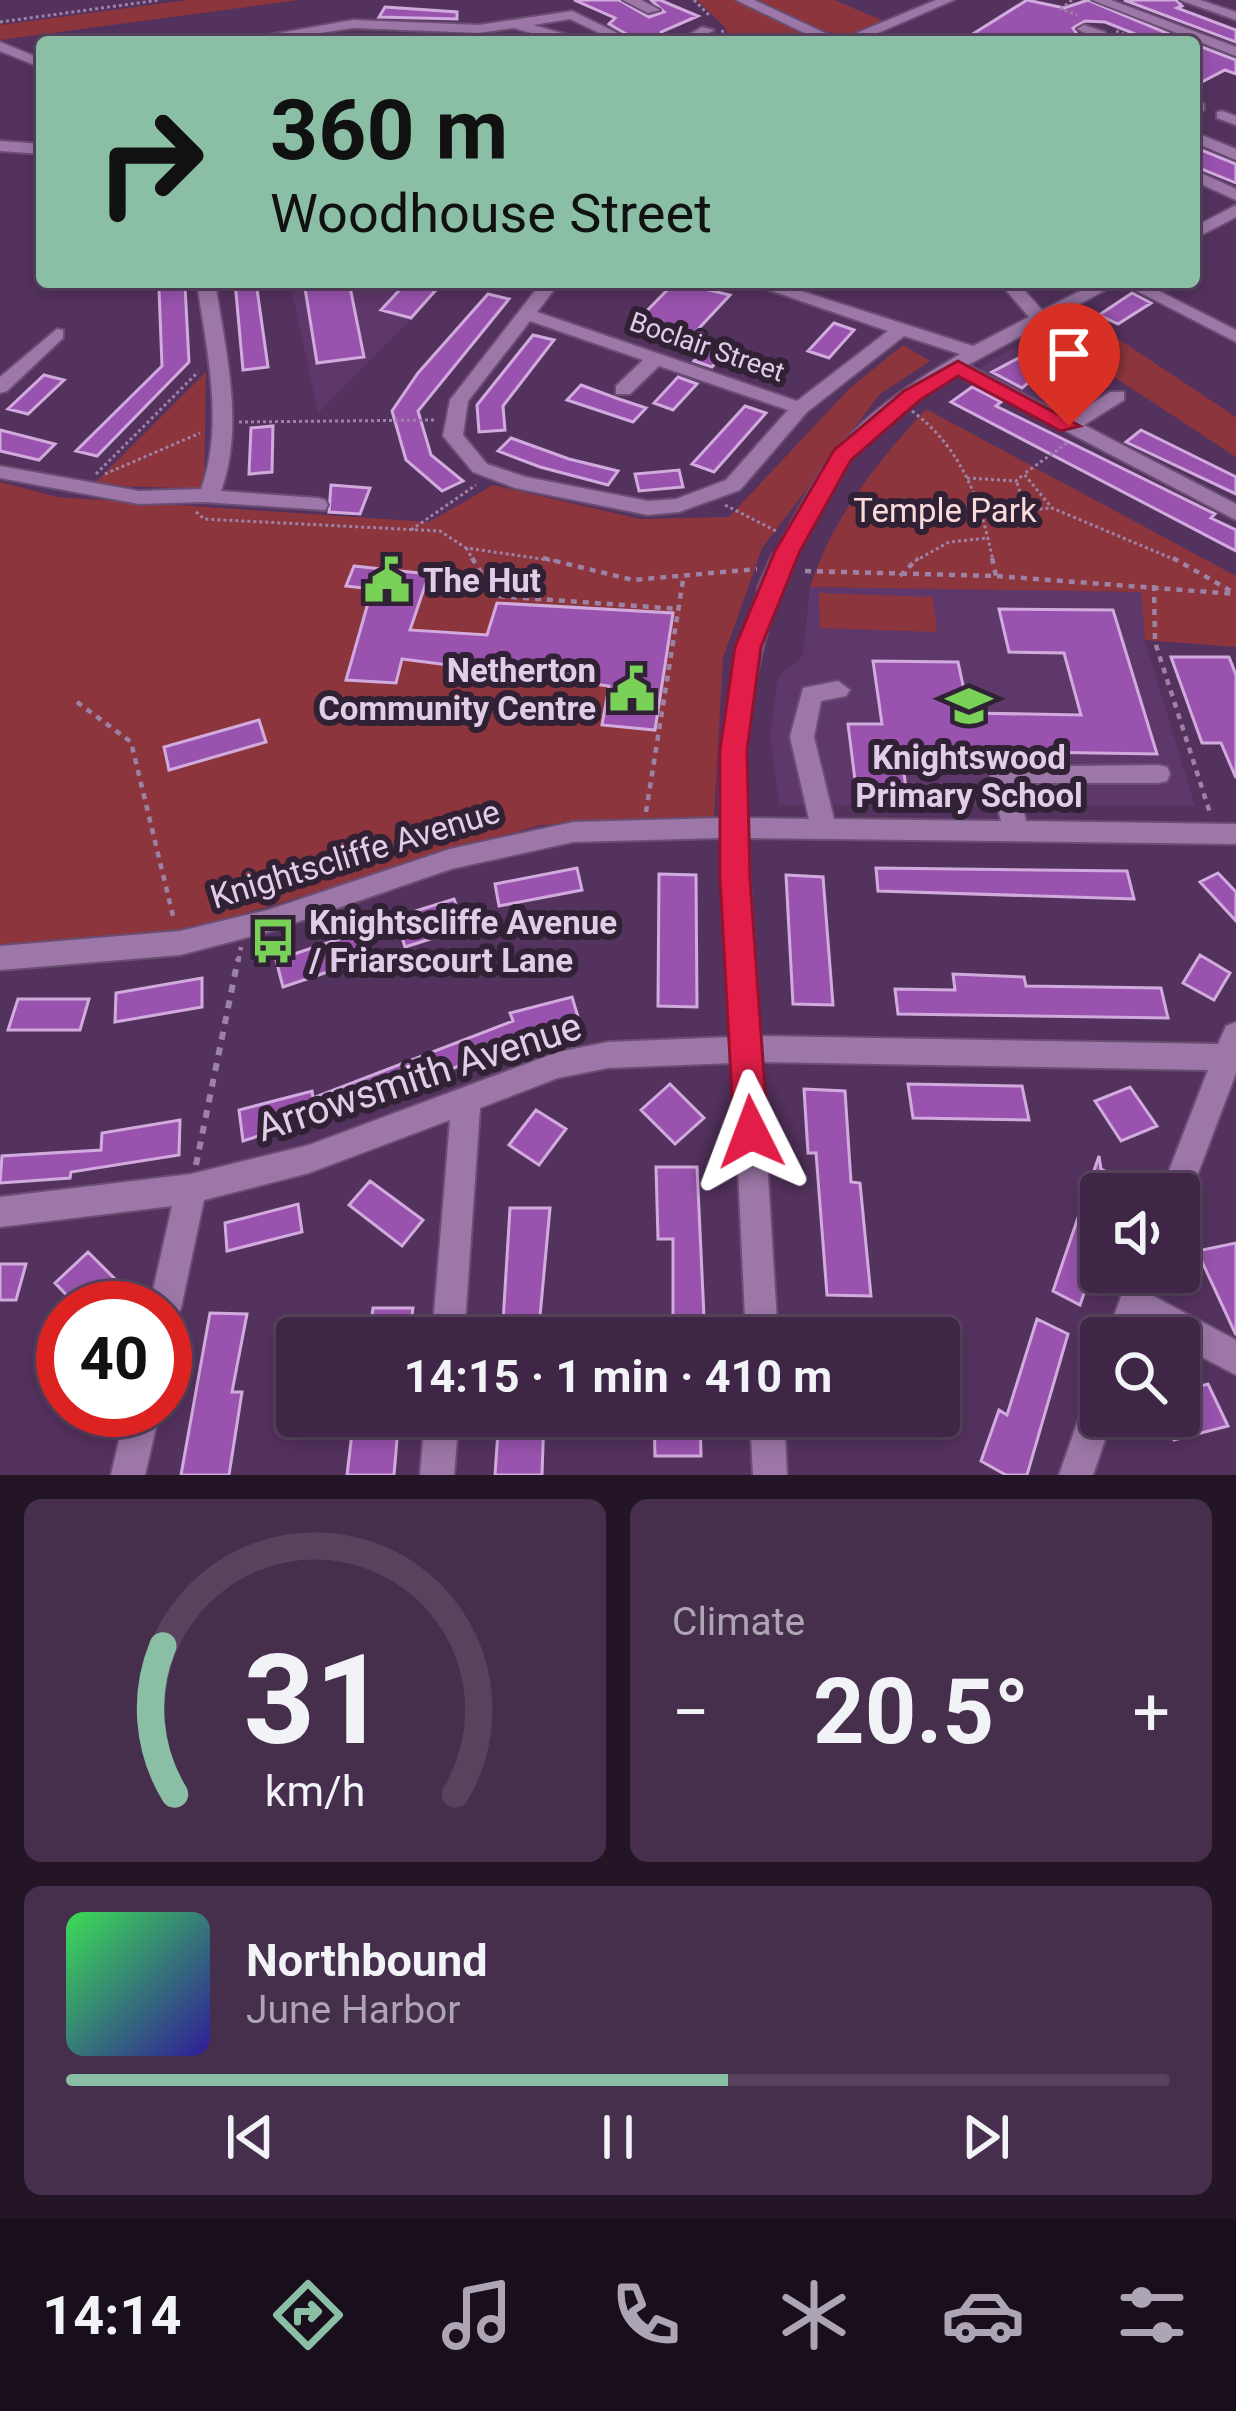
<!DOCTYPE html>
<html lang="en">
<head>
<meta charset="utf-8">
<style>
	:root { --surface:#3f2646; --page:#462e4d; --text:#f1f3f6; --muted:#ada5b3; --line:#58435f; --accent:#8abfa5 }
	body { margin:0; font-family:Roboto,sans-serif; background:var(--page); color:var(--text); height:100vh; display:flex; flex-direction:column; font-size:45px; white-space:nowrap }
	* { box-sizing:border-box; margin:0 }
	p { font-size:39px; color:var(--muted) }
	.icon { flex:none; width:66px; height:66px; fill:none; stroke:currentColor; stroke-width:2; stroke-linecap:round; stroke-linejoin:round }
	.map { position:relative; height:1475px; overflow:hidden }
	.details { display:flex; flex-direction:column; gap:24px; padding:24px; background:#231526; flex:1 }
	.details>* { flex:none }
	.hud { position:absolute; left:36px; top:36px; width:1164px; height:252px; border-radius:12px; box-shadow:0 6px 18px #0003,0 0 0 3px var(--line); background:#8abfa5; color:#111; overflow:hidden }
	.tools { position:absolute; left:1080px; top:1173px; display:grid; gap:24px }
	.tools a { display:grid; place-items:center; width:120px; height:120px; border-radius:12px; background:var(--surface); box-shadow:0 6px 18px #0003,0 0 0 3px var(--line); font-size:60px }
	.speed { position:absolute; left:36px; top:1281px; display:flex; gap:24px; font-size:60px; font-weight:700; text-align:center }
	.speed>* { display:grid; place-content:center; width:156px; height:156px; border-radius:50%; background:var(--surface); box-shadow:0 6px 18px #0003,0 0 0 3px var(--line); line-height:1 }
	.speed .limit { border:18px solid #d22; background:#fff; color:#111 }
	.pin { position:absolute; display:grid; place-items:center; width:102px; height:102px; color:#fff; margin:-123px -51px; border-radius:50% 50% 50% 0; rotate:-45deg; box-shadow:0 0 12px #0007 }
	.pin .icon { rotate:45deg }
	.me { position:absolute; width:132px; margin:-66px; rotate:357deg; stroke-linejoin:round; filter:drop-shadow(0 0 9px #0008) }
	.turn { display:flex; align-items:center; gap:42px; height:252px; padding:0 36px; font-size:54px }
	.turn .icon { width:156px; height:156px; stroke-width:2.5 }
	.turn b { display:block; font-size:84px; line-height:102px }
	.big { font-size:90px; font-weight:700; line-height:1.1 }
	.details .widget { flex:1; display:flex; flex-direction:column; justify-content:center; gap:18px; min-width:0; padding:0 42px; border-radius:18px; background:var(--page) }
	.details .dial { align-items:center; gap:0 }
	.dial svg { height:312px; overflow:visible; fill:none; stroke:var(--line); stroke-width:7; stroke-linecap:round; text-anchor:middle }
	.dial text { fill:var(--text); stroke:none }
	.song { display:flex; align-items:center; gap:36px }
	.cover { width:144px; height:144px; border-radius:18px; background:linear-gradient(135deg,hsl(130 70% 55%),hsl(250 70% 35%)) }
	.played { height:12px; border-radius:6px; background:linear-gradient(90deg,var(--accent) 60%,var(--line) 60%) }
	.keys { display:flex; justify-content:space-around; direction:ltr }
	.heat { display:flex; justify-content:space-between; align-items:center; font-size:66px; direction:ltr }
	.details .tiles { flex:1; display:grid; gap:24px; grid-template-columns:1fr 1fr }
	.widget:last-child { grid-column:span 2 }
	.trip { position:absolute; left:276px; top:1317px; width:684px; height:120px; border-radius:12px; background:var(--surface); box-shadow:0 6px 18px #0003,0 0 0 3px var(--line); font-weight:700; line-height:120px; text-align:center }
	.tabs { display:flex; height:192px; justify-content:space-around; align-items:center; background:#190f1c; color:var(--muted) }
	.tabs .icon { width:84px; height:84px }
	.tabs .current { color:var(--accent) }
	.tabs b { font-size:54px; color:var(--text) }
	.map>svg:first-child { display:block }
</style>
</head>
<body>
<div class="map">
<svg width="1236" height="1475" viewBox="0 0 1236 1475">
	<rect width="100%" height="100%" fill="#54325e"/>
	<path fill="#5f386b" d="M290 282H447L318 413Z
		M1014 348 1091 387 1052 412 976 370Z
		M810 587 1142 592 1145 641 1195 806 779 805 770 735 778 677 803 656Z"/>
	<path fill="#8d353d" d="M188 0H299L0 40V25Z
		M697 0H834L886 22 846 36 821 30 811 35 820 42H731L724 26Z
		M1087 309 1120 340 1236 417V457L1044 331Z
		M903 345 930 361 880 394 762 548 723 658 714 818 540 825 173 935 0 947V482L57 497 429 522 493 485 640 519 729 517 850 388Z
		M206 372 204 489 93 485Z
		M926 409 1236 576V647L1145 640 1141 592 810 587C834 515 876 464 926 409Z
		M819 593 933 597 937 632 820 628Z"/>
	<path fill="#9953ae" stroke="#d2abde" stroke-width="3" d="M574 0H619L649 17 664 12 651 0H660L698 16 661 32 660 42H640L609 24 615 18Z
		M1027 0 1064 8 1088 0 1188 42H1155L1105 22 1085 21 1073 28 1077 34 1058 42H960Z
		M1124 0H1176L1182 6 1177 8 1236 30V42Z
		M385 7 457 12V19L379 17Z
		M1194 44 1236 60V74L1225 70 1194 86Z
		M1194 147 1236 164V183L1194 166Z
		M235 282H256L268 367 243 370Z
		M304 282H349L364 357 317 363Z
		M407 282H443L411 318 381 310Z
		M675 282 730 295 687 341 634 324Z
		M185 286 189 362 97 456 76 451 162 366 159 289Z
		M1132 293 1151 303 1118 324 1099 315Z
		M488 294 509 299 418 411 431 455 463 481 442 491 406 460 392 411 418 373Z
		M834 323 854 330 829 358 808 351Z
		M533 335 554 340 503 406 505 430 479 432 477 405Z
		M712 340 748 351 736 365 719 359 712 367 694 361Z
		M1049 342 1066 352 1022 388 992 372Z
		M44 375 64 380 28 414 8 409Z
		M678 377 697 384 673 410 654 403Z
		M581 385 616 398 646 408 633 422 567 400Z
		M972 387 1001 402 996 406 1215 514 1211 518 1236 530V551L951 402Z
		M745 406 766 413 714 472 692 464Z
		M273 426 272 472 249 474 251 428Z
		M0 430 55 444 39 460 0 451Z
		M1141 430 1236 477V494L1126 442Z
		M511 438 569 459 618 471 608 485 540 467 498 451Z
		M679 470 683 487 639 491 635 474Z
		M331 485 370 488 360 514 329 512Z
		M354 566 429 574 410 630 487 635 497 603 673 613 655 730 602 725 609 686 402 659 396 683 346 680 372 589 346 586Z
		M999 609 1113 610 1157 754 901 750 907 796H857L848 724H882L873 661 958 662 969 713 1081 715 1064 653 1009 652Z
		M1171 657H1229L1236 675V778L1221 743H1202Z
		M259 720 266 742 169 770 164 747Z
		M577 868 582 890 499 906 495 884Z
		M876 868 1127 871 1134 899 878 891Z
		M1218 873 1236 892V921L1200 882Z
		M659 874 696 875 697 1007 658 1006Z
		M786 875 823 877 833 1005 793 1004Z
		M454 899 465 928 405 947 396 917Z
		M357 933 366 959 283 987 276 960Z
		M1200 955 1230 973 1214 1000 1183 983Z
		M953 974 1024 977 1026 986 1161 988 1168 1018 898 1014 895 989 955 990Z
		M202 978V1007L115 1022 116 993Z
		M572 997 582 1030 520 1046 518 1041 404 1089 243 1141 239 1110 312 1091 313 1098 513 1021 510 1013Z
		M18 999H89L80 1030H8Z
		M670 1084 704 1118 675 1144 641 1110Z
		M908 1084 1022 1086 1029 1120 913 1118Z
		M1130 1087 1157 1126 1121 1141 1095 1101Z
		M804 1089 845 1091 851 1182 860 1183 871 1296 827 1295 816 1153H808Z
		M536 1110 566 1129 539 1165 509 1145Z
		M180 1120 179 1155 71 1172 70 1178 0 1183 2 1156 101 1150 102 1133Z
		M1099 1156 1101 1169 1151 1194H1101V1244L1080 1305 1053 1291Z
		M656 1167H697L705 1338H673V1239H658Z
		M370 1181 423 1220 402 1246 349 1205Z
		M298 1204 302 1232 227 1251 225 1223Z
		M510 1208H550L538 1338H502Z
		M1236 1243V1335L1197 1251Z
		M88 1252 121 1285 98 1308H79L55 1283Z
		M0 1264H26L16 1300H0Z
		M373 1308H413L409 1338H369Z
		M210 1313 247 1314 232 1392H242L229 1475H181Z
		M1037 1319 1068 1334 1027 1475H1006L981 1461 999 1410 1007 1415Z
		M1208 1384 1228 1426 1174 1440 1164 1416H1179V1392Z
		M354 1416H399L394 1475H347Z
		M499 1416H544L542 1475H495Z
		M654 1416H700L701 1456H655Z"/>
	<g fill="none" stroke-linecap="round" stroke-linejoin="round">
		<g stroke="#6b4e74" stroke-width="4">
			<path id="minor" d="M623 0H641L660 10 648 13Z
				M736 0H754L840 40 936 0H954L857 42H823Z
				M1092 0H1111L1236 47V56Z
				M1180 0H1200L1236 12V20Z
				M572 11 636 42H618L570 19 533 25 575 37V42H562L514 28 479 33 353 28 262 42H228L353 20 479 25Z
				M1084 25 1105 32 1107 35 1097 42H1079L1089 35 1077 29Z
				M702 27 714 30 694 42H677Z
				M0 42 42 59V68L0 51Z
				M1194 101 1204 104V110H1194Z
				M1222 111 1236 116V125L1217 118V112Z
				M1194 132 1236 149V160L1194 142Z
				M0 141 42 144V154L0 151Z
				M1194 170 1236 189V200L1194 181Z
				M1236 205V217L1194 239V227Z
				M197 282H215C225 349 245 425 221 491L318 498 325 500 328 505 325 510 203 502 139 504 0 478V466L139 491 201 489C225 424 206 348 197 282Z
				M542 282H560L537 312 797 401 888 331 746 282H773L973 346 1029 317 999 282H1017L1042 310 1098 282H1141L1236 330V342L1120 282 968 365 1069 418 1110 392H1124V400L1084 425 1236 504V520L955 373 907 405 851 458 795 556H779L776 551C793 521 808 489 828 461 862 414 912 383 960 354L904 336 807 412 740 490 679 512 648 515 515 488 473 472 443 436 450 400ZM530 321 643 360 616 386V394H630L659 366 788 410 726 480 676 499 648 501 526 477 487 464 463 435 468 401Z
				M57 329 63 330V338L7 391 0 393V377Z
				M768 586 779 594C754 667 741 741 746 818L809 819 790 737 803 688 838 681 850 690 846 696 821 701 814 737 834 819 1001 821 990 774 993 767 1158 765 1167 767 1170 774 1167 781 1158 783H1017L1026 821 1236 824V844L747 838 760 1036 1218 1044 1226 1026 1236 1022V1073L1186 1205 1179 1207V1194H1160L1208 1070 761 1062 778 1338H746L733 1063 608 1068 558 1078 480 1108 464 1338H432L450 1120 309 1173 204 1200 181 1308 176 1319 165 1324V1308H149L172 1206 0 1227V1197L191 1174 309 1145 558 1052 608 1042 731 1037 722 838 573 842 451 869 268 932 180 955 0 970V946L180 931 268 910 450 849 573 822 721 818C717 741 732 666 757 594Z
				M1130 1272H1162L1153 1296 1236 1340V1375L1179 1345V1338H1166L1143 1326 1138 1338H1106Z
				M1101 1384V1416H1113L1093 1475H1059L1089 1389Z
				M126 1410H160L145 1475H111Z
				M425 1416H459L454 1475H420Z
				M750 1416H784L787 1475H753Z"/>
		</g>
		<path stroke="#9d82a6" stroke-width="3" stroke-dasharray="3 3" stroke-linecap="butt" d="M694 0 711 17
			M1072 0 1061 9 1077 15
			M0 22 160 0
			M722 30 727 42
			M1116 31 1144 42
			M912 411C962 448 981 502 993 561
			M239 422 437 420
			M1067 443 1024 474 1052 508 1178 561
			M96 474 198 372
			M105 474 200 433
			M967 478 1016 481 1024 474
			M1017 483 1026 510 1052 508
			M725 505 778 532
			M196 512 204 519 440 531 466 548 556 561
			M411 530 476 485
			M466 548 474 561
			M915 561 949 542 988 538"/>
		<path stroke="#9d82a6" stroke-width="4.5" stroke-dasharray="6 6" stroke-linecap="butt" d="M472 558 496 596 680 609
			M543 558 633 580 757 569
			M992 558 996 576
			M1173 558 1231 591
			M805 571 996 576 1236 594
			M900 576 918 558
			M1154 585 1155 642 1211 816
			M77 702 131 742 174 920
			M646 812 683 580
			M238 962 241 947"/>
		<path stroke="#9d82a6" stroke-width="6" stroke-dasharray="8 8" stroke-linecap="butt" d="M196 1165 238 959"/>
		<use href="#minor" fill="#9c77a7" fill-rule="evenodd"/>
		<g stroke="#6b4e74" stroke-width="22" stroke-linecap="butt">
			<path id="minor-bridge-far1" d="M783 561 787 551"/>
		</g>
		<g stroke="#6b4e74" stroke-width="28" stroke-linecap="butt">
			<path id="minor-bridge" d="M768 594 784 558"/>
		</g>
		<use href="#minor-bridge-far1" stroke="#9c77a7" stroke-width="20"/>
		<use href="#minor-bridge" stroke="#9c77a7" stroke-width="24"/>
	</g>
	<path fill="#e11d48" stroke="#92132f" stroke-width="3" d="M958 361 1080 426 1061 431 958 376 920 400 851 460 800 551 761 647 747 750 750 879 768 1132 763 1143 751 1148 739 1143 734 1132 720 879V750L735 647 775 551 834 450 904 391Z"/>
	<defs>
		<g id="civic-bare" transform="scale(3.6)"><path d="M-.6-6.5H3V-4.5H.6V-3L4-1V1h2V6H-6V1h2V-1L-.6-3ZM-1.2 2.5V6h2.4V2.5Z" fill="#79d158" stroke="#312135" stroke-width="2.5" paint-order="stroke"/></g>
		<g id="school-bare" transform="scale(3.6)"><path d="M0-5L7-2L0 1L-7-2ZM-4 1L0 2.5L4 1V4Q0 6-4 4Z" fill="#79d158" stroke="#312135" stroke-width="2.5" paint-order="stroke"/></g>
		<g id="bus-bare" transform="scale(3.6)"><path d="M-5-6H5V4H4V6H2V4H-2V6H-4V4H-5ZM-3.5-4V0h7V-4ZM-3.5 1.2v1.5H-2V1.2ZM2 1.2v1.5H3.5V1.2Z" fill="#79d158" stroke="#312135" stroke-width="2.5" paint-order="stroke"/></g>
	</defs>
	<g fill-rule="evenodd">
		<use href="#civic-bare" x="387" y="580"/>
		<use href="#civic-bare" x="632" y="689"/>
		<use href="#school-bare" x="969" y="706"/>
		<use href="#bus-bare" x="273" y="941"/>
	</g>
	<g text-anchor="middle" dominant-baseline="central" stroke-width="12" stroke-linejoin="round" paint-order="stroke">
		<g font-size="27" fill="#e1cde8" stroke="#312135">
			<text transform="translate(707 347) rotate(19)">Boclair Street</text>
		</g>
		<g font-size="33" fill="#fadada" stroke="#312135">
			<text x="945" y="510">Temple Park</text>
		</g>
		<g font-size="33" font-weight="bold" fill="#e1cde8" stroke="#312135" text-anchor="start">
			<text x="423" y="580">The Hut</text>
			<text x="596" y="670" text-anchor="end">Netherton<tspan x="596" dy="38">Community Centre</tspan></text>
			<text x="969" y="757" text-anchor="middle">Knightswood<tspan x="969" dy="38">Primary School</tspan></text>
			<text x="309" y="922">Knightscliffe Avenue<tspan x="309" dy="38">/ Friarscourt Lane</tspan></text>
		</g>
		<g font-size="33" fill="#e1cde8" stroke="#312135">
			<text transform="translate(355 854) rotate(-17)">Knightscliffe Avenue</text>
		</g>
		<g font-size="39" fill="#e1cde8" stroke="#312135">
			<text transform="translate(419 1077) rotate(-18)">Arrowsmith Avenue</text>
		</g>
	</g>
</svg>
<div class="tools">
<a><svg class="icon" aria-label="sound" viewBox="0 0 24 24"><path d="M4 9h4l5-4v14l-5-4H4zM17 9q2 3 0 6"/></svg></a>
<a><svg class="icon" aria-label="search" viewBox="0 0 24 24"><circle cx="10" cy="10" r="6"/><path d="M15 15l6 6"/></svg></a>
</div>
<div class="speed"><div class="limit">40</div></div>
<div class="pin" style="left:1069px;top:426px;background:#d93025"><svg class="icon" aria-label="arrive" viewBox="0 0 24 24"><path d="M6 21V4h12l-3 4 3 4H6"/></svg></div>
<svg class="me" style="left:751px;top:1132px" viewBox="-20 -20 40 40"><path d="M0-17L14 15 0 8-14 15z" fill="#e11d48" stroke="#fff" stroke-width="4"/></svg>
<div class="trip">14:15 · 1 min · 410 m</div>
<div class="hud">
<div class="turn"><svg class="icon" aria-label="right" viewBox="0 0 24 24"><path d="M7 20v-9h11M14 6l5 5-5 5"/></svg><div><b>360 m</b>Woodhouse Street</div></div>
</div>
</div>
<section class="details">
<div class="tiles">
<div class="widget dial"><svg viewBox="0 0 100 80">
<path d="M14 69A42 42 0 1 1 86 69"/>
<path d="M14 69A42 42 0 0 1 11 31" stroke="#8abfa5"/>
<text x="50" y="56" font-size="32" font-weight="700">31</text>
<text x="50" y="72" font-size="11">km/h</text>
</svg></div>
<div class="widget"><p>Climate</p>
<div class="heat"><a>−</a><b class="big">20.5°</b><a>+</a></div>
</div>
<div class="widget">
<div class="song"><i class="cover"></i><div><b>Northbound</b><p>June Harbor</p></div></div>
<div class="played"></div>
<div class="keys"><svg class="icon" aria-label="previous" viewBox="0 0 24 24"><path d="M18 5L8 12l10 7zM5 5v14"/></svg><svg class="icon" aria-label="pause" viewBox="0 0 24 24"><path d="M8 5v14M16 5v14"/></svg><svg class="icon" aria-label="next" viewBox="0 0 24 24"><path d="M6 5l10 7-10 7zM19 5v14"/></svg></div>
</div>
</div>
</section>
<nav class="tabs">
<b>14:14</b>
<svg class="icon current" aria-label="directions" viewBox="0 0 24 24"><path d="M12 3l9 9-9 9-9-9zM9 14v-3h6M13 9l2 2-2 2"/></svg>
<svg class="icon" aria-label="music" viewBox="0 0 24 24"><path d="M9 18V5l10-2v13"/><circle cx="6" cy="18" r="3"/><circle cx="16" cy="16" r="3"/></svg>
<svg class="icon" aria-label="phone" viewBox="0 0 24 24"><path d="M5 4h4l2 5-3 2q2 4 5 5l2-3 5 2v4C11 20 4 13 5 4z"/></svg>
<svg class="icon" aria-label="climate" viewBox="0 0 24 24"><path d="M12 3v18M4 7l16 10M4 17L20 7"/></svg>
<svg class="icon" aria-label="car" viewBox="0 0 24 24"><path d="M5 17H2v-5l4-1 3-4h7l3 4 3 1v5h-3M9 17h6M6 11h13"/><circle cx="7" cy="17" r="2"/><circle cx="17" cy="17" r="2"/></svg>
<svg class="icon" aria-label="filters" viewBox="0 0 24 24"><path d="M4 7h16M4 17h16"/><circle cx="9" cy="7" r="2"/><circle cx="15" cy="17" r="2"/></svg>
</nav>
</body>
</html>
